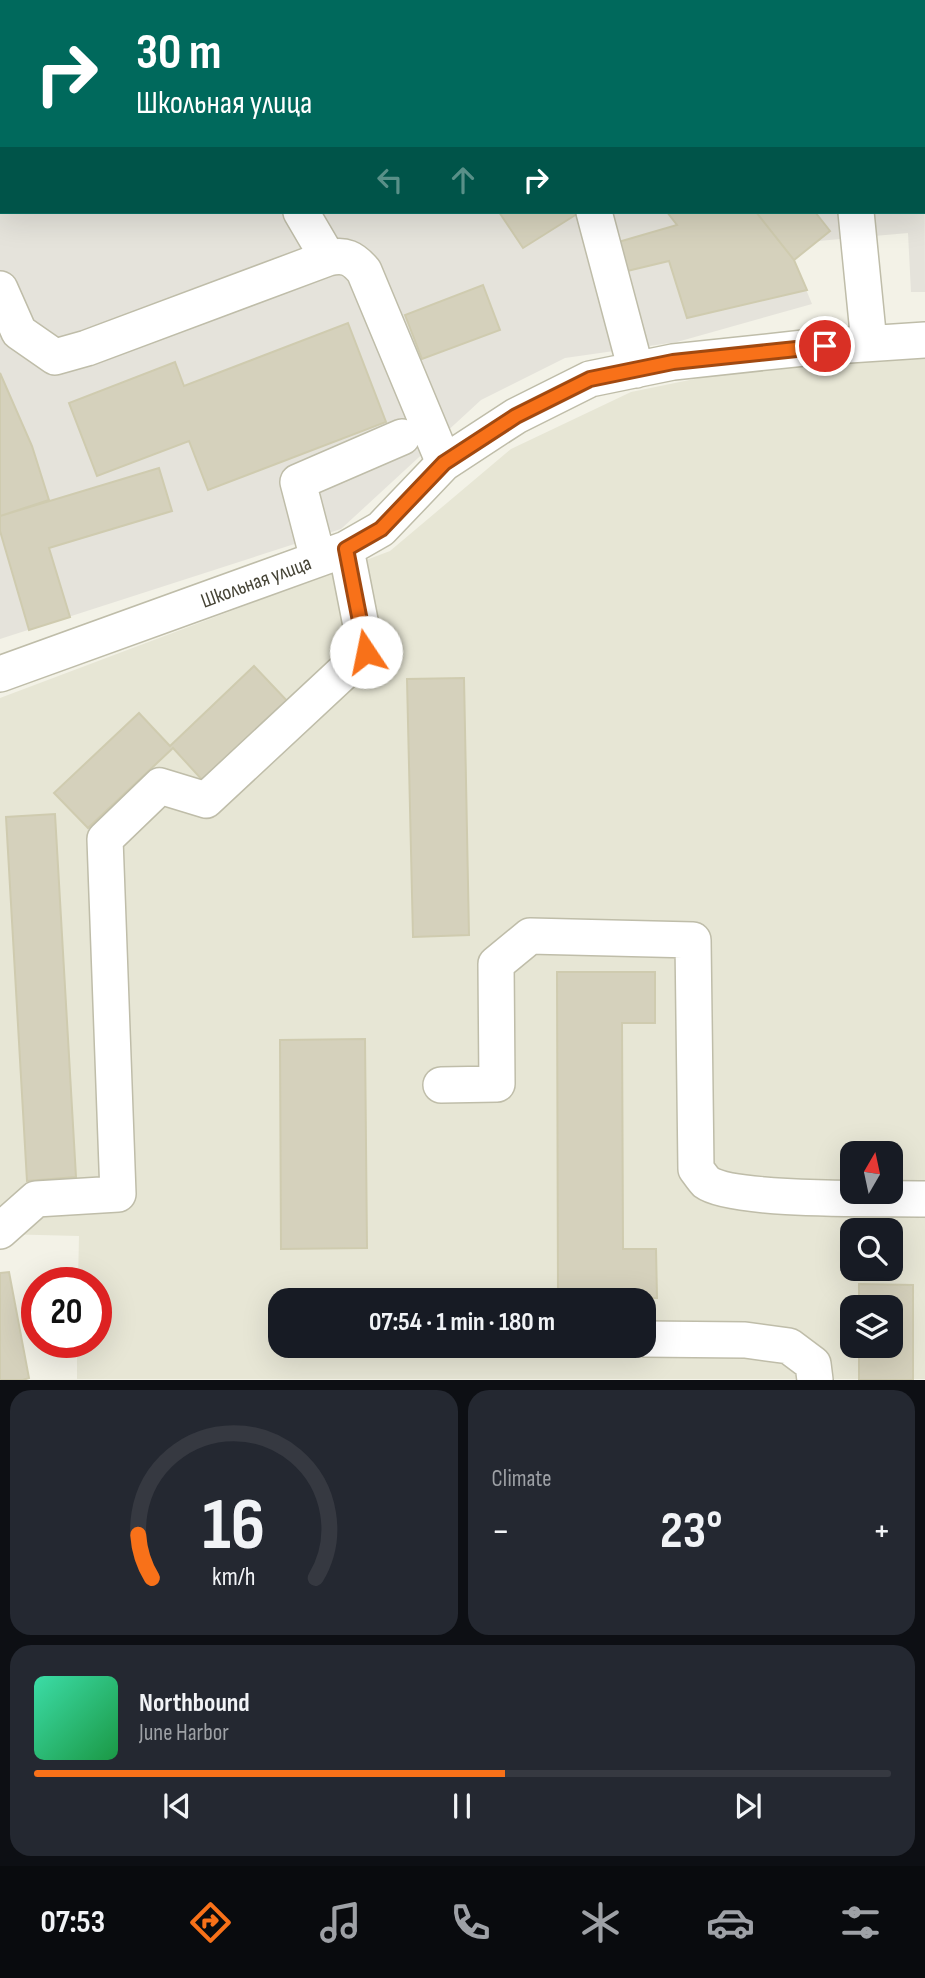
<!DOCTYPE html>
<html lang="en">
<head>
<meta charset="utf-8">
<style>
	:root { --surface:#171b24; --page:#242831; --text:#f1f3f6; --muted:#9ea1a6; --line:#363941; --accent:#f87119 }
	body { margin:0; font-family:"Sofia Sans Condensed",sans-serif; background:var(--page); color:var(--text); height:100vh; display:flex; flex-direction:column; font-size:26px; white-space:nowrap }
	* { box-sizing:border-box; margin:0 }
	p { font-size:23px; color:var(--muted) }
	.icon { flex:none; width:38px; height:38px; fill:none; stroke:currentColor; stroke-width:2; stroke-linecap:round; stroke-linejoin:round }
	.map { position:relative; height:1380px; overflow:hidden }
	.panel { display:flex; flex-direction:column; gap:10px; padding:10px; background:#0d0f14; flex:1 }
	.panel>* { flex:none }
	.hud { position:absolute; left:0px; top:0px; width:926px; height:214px; box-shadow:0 7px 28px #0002; background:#00695c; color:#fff; overflow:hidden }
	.needle { width:46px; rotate:9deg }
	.controls { position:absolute; left:840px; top:1141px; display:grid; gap:14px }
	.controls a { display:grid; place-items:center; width:63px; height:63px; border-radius:14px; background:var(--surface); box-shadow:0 7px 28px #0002; font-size:35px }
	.speed { position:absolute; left:21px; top:1267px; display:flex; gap:14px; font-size:35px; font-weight:700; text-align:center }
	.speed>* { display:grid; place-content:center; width:91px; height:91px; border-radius:50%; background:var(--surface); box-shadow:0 7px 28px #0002; line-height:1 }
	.speed .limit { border:10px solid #d22; background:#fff; color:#111 }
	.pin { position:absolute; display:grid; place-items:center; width:60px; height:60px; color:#fff; margin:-30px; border:4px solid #fff; border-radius:50%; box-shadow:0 2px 7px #0007 }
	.me { position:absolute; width:77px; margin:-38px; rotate:349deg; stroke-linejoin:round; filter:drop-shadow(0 0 5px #0008) }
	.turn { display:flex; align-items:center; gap:24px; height:147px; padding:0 21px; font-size:32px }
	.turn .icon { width:91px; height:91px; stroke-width:2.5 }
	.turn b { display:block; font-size:49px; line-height:60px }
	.lanes { display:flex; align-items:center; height:66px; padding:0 21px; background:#0003; justify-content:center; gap:35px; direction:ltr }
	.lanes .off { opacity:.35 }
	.big { font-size:52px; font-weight:700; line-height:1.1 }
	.panel .widget { flex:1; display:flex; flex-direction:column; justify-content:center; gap:10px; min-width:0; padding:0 24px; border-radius:21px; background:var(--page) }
	.panel .dial { align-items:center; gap:0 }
	.dial svg { height:182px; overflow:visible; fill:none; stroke:var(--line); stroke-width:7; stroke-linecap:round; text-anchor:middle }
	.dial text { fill:var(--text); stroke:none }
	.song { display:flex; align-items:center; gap:21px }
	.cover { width:84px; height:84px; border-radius:10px; background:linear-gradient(135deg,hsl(160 70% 55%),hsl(140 70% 35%)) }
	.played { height:7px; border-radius:4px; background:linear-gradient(90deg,var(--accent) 55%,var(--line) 55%) }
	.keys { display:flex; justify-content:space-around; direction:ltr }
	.heat { display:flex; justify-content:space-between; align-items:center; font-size:38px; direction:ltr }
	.panel .tiles { flex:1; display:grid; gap:10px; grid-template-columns:1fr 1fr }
	.widget:last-child { grid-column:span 2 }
	.trip { position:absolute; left:268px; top:1288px; width:388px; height:70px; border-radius:21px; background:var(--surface); box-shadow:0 7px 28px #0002; font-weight:700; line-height:70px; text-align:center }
	.dock { display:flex; height:112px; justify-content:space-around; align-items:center; background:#090b0e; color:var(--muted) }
	.dock .icon { width:49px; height:49px }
	.dock .selected { color:var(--accent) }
	.dock b { font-size:32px; color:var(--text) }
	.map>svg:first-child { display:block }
</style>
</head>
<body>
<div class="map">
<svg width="925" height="1380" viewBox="0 0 925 1380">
	<rect width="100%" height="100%" fill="#f3f2e7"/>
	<path fill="#e7e6d5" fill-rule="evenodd" d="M925 351V1379H77V1342H96V1283H78L79 1236 0 1234V698L390 551 511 449 631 392 807 356ZM852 1153H891V1192H852ZM852 1230H891V1269H852ZM280 1300H644V1346H280ZM852 1307H891V1346H852Z"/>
	<path fill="#e5e3db" d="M0 0H921L923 2H2V212H924V3L925 292H911L908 233 818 241 794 260 812 304 677 342 565 358 481 400 341 529 0 639Z"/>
	<path fill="#d5d1bc" stroke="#cfcbaf" stroke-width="2" d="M0 0H159L2 2 0 102Z
		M199 0H311L312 2H200Z
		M499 212H576L577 214 523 248Z
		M667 212H756L794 260 807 290 687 318 669 261 623 272 615 243 677 225Z
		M756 212H815L830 231 794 260Z
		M483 285 500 330 422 359 405 315Z
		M348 323 386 422 208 490 189 441 97 476 69 403 175 362 184 386Z
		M0 373 32 446 49 500 0 516Z
		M159 468 172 511 49 548 70 617 29 630 0 531V516Z
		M254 666 290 704 205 783 173 748 88 828 54 793 139 713 170 746Z
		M464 678 469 935 413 937 407 679Z
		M55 814 76 1177 27 1181 6 817Z
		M557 972H655V1023H622L623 1249H656L657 1298H558Z
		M365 1039 367 1248 281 1249 280 1040Z
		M9 1272 29 1378 23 1380H0V1273Z
		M859 1284 913 1285V1380H859V1346H891V1307H859Z"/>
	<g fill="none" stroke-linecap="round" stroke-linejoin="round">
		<g stroke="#bfbda9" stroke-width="38">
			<path id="minor" d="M752 0 753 2
				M0 126 2 125
				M301 212 328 258
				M594 212 636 370
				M856 212 869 343
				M0 289 19 332 55 357 87 348 328 258C345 254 353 258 364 271L444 463
				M318 559 298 482 402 437
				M0 674 346 549 381 529 444 463 516 416 590 379 673 362 804 348 925 340
				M441 1085 497 1084 496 964 530 936 693 940 696 1169C699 1173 703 1179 706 1182 733 1202 885 1198 925 1199
				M0 1231 36 1199 118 1194 105 839 160 786 206 800 366 651 346 549
				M644 1339 745 1340 789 1346 813 1364 815 1380"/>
		</g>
		<use href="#minor" stroke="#fff" stroke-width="35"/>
	</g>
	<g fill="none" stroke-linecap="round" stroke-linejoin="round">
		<g stroke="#a14910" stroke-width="18">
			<path id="route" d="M366 652 346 549 381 529 444 463 516 416 590 379 673 362 825 346"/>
		</g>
		<use href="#route" stroke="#f87119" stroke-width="12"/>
	</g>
	<g text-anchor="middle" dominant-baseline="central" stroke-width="6" stroke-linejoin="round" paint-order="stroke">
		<g font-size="21" fill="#464436" stroke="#fff">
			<text transform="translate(256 582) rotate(-20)">Школьная улица</text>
		</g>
	</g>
</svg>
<div class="controls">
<a><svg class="needle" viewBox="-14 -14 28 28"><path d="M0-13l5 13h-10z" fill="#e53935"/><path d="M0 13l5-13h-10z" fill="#9ea1a6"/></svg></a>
<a><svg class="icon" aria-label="search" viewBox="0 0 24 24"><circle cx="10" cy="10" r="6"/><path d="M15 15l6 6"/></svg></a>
<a><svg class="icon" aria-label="layers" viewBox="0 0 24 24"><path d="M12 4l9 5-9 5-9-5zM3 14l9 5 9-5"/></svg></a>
</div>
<div class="speed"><div class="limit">20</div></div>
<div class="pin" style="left:825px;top:346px;background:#d93025"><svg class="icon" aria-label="arrive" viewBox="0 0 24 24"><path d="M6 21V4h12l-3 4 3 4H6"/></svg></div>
<svg class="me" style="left:366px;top:652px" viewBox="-20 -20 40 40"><circle r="19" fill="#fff"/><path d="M0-13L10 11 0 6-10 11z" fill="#f87119"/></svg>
<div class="trip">07:54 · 1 min · 180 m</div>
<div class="hud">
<div class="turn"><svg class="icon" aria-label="right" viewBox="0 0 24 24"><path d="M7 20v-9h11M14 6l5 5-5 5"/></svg><div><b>30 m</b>Школьная улица</div></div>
<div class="lanes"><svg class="icon off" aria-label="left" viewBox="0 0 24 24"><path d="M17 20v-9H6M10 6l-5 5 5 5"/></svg><svg class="icon off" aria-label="ahead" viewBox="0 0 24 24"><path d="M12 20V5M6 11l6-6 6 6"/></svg><svg class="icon" aria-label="right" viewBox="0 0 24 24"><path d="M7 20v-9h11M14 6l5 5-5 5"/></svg></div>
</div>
</div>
<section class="panel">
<div class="tiles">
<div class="widget dial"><svg viewBox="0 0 100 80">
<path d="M14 69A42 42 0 1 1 86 69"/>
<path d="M14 69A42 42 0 0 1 8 50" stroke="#f87119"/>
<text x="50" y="56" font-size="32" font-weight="700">16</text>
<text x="50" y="72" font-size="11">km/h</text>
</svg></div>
<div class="widget"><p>Climate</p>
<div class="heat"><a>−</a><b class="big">23°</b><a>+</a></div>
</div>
<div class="widget">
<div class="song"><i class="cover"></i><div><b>Northbound</b><p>June Harbor</p></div></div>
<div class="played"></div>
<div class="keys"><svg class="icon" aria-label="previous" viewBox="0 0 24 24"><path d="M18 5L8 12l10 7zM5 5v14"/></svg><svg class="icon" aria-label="pause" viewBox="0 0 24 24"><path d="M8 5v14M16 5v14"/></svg><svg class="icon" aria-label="next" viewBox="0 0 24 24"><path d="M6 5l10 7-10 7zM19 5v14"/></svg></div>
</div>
</div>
</section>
<nav class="dock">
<b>07:53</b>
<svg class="icon selected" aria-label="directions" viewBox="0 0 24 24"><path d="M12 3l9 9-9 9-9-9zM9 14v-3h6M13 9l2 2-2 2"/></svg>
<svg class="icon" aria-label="music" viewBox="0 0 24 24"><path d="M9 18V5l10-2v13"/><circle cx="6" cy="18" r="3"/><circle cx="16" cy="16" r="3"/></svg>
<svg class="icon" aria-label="phone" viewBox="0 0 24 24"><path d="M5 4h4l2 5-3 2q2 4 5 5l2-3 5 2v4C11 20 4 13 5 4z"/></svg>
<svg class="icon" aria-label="climate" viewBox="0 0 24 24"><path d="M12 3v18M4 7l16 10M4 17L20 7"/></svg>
<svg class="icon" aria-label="car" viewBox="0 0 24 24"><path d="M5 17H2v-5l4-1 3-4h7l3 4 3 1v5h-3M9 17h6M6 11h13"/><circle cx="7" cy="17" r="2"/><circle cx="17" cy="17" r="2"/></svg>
<svg class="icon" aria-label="filters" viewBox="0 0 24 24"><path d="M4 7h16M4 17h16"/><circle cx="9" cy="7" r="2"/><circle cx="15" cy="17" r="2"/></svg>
</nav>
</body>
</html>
